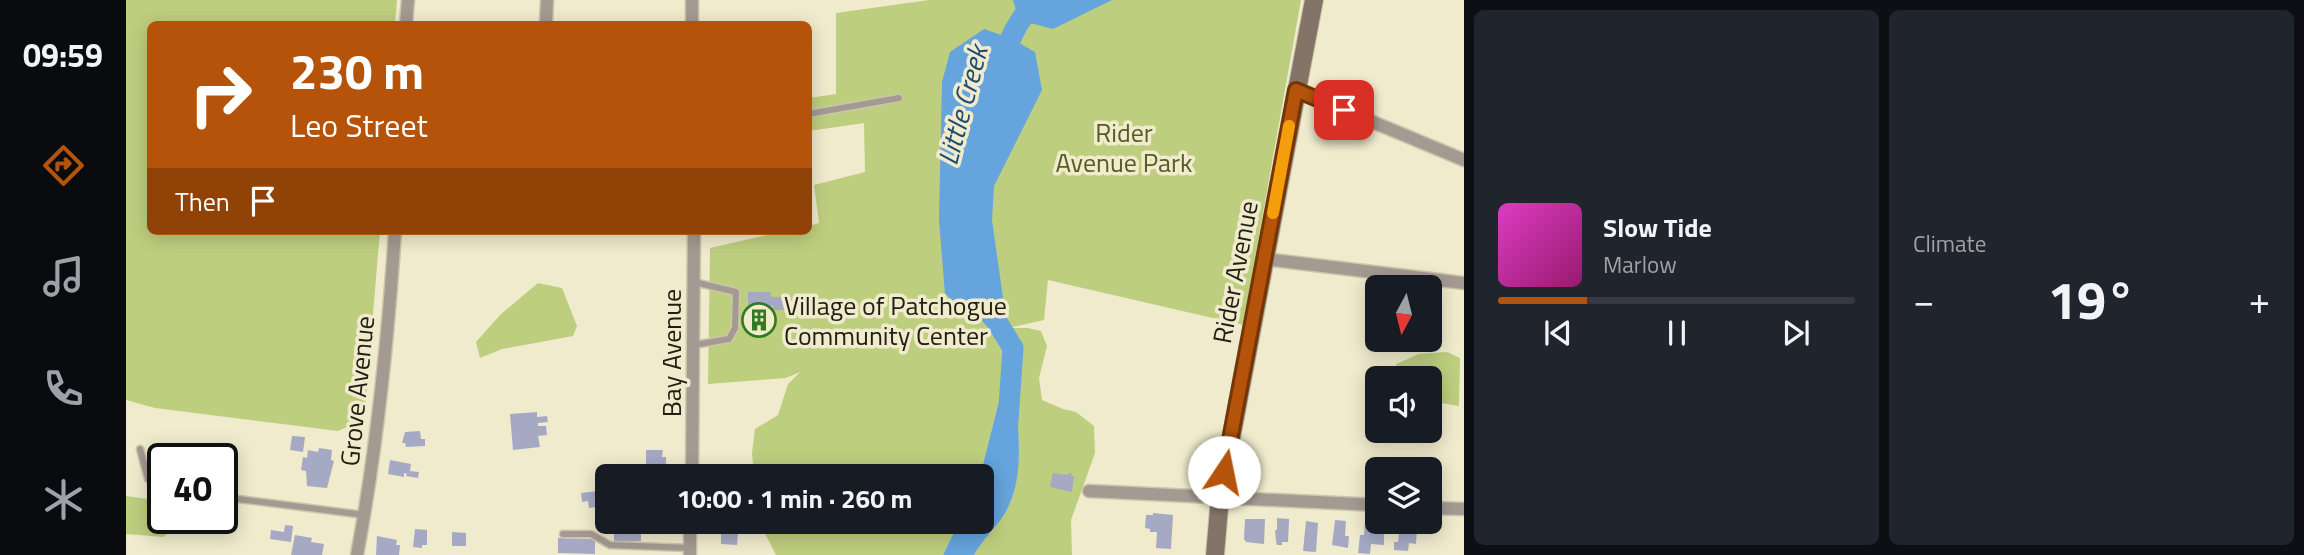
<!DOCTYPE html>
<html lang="en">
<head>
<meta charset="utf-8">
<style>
	:root { --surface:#171b24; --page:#20242c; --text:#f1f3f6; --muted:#9ea1a6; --line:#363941; --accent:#b45309 }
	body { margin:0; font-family:"Titillium Web",sans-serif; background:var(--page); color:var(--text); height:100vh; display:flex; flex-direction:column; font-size:26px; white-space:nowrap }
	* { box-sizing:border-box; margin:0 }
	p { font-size:23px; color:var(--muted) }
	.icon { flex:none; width:38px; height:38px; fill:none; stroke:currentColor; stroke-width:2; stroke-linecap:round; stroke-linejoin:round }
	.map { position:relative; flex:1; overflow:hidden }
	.sheet { display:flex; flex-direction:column; gap:10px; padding:10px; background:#0d0f14; width:840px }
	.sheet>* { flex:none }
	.top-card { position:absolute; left:21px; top:21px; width:665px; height:214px; border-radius:10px; box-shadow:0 4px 18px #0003; background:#b45309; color:#fff; overflow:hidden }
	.needle { width:46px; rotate:187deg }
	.tools { position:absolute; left:1239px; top:275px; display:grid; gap:14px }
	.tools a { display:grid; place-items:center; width:77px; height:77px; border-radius:10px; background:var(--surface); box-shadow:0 4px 18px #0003; font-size:35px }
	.speed { position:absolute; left:21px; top:443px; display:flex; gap:14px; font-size:35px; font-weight:700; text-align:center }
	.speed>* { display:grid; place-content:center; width:91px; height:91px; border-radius:50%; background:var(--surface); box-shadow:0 4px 18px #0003; line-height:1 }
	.speed .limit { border:4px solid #111; border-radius:10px; background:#fff; color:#111 }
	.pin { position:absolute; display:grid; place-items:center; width:60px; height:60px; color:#fff; margin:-30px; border-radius:14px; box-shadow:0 4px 10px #0006 }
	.me { position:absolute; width:77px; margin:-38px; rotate:11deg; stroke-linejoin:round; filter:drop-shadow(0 0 5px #0008) }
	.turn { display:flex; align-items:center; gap:24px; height:147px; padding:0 28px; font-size:32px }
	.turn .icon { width:91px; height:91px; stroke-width:2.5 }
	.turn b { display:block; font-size:49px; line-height:60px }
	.then { display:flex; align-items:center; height:66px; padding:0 28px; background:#0003; gap:14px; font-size:26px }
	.big { font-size:52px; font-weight:700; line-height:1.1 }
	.sheet .card { flex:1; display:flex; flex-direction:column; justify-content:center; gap:10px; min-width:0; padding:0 24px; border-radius:10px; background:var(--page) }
	.song { display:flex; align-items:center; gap:21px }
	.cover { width:84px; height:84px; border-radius:10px; background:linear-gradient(135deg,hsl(310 70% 55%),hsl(320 70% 35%)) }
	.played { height:7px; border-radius:4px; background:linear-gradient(90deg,var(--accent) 25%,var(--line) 25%) }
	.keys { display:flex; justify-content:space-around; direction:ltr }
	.heat { display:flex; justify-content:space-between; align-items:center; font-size:38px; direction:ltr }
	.sheet .tiles { flex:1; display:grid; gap:10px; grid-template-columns:repeat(2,1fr) }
	.trip { position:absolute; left:469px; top:464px; width:399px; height:70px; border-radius:10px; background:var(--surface); box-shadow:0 4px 18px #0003; font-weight:700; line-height:70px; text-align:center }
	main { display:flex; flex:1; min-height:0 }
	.tabs { display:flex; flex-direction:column; width:126px; justify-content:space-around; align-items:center; background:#090b0e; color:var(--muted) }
	.tabs .icon { width:49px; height:49px }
	.tabs .active { color:var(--accent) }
	.tabs b { font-size:32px; color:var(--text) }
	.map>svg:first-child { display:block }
</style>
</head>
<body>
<main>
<nav class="tabs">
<b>09:59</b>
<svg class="icon active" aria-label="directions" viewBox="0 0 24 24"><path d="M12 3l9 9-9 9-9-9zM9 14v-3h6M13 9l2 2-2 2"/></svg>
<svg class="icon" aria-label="music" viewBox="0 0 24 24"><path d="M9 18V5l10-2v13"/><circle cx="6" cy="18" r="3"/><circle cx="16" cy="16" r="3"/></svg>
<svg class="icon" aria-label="phone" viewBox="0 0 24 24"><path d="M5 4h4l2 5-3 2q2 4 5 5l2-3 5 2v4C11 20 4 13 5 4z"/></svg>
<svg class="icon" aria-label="climate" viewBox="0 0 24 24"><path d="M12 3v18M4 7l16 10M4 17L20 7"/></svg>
</nav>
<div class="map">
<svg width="1338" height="555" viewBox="0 0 1338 555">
	<rect width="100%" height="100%" fill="#f0ebcd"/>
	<path fill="#bece7f" d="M0 0H271L269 24H24V231H254L238 420 212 431 29 408 0 400Z
		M803 0H1175L1117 325 922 280 918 320 882 328H902L915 331 921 346 913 378 916 400 937 409 950 412 968 426 969 453 945 520 946 555H848C856 540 869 529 878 515 898 479 892 440 891 401L879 390 872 405 854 476H628L626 453 629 429 652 415 662 384 674 372 660 378 582 384 584 248 659 231H682L683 226 693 223 688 185 739 172 738 123 683 131V98L710 94V13Z
		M412 283 436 288 451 326 447 336 376 349 354 358 350 342 375 314Z
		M1321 352 1334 358 1333 406 1315 403 1310 430H1304V378H1270V364L1293 354Z
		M0 496 37 501V518H64L37 537 0 534Z
		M633 522H833L817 555H650Z"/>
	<path fill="#65a4dd" d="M887 0H986L927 29 893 20Z
		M858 29 884 38 909 52 916 90 868 186 866 220 877 298 871 322 842 312 819 294 813 220 816 82 824 52Z
		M878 389 891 401C892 439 899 480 878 515 869 529 856 540 848 555H817L833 522H856L854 476 872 405Z"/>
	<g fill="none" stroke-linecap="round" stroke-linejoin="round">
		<path stroke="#65a4dd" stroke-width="21" d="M875 65C884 37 891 22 910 0
			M852 300 871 322 887 348 882 421"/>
	</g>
	<path fill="#a6a9c4" d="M622 292H644L645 297H661V310H647V305H645V329H622Z
		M411 412V417L421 416 422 422 412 423V426H420L421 435 412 436 414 447 387 450 384 414Z
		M294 431 295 439H299V446L280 447 279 443H276L279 432Z
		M166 436 179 437 177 452 164 450Z
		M193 448 206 450 205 460 208 461 201 488 181 486 180 471 175 470 177 457 181 458 182 450 192 452Z
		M520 450H537L536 457H540V468L520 465Z
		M264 460 285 464 284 471 293 472 292 478 280 476 281 474 278 473V477L262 474Z
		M488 467H507V476H488Z
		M927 473 942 475 943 473H946L945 476H948L946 492 924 487Z
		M481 490V506L463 508 462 501 456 502 455 493Z
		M1027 513 1047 515 1045 549 1030 548 1031 532H1024V529L1019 528 1020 515H1027Z
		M1151 518 1163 519V521L1162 542H1156V545H1151L1150 541 1149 530H1151Z
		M1119 519H1139L1138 544 1120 542 1118 539Z
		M1209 520 1220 521 1219 536H1223L1222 548 1206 545Z
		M1180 521 1192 523 1190 552 1177 551Z
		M1239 521 1258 523V545L1245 544 1244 554 1232 553 1234 535H1238Z
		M595 522H617V526H621V533L612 532 611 545 595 544Z
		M1274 524 1289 525 1288 528H1291L1290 544 1283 543 1282 551 1268 550V542H1272Z
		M159 525 167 526 165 542 144 539 145 530 158 532Z
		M499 526 515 528V541L488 542V528H499Z
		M289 529 301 530V545H296V548L287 547Z
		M326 532 340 533V546H326Z
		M169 535 186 538 185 542 198 544 196 555H165Z
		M251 536 271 540 270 545H274L273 555H250Z
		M432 538 469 539V554L432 553Z"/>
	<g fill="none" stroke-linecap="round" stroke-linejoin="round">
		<g stroke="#cbc6ac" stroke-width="9">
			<path id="lane" d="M682 114 773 98
				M568 345 603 339 609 328 610 292 568 282
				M14 449 22 479 37 489
				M96 497 239 515
				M437 534H465L484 545 564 548"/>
		</g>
		<g stroke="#cbc6ac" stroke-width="15">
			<path id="street" d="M566 0V24
				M280 24 282 0
				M420 24 421 0
				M1170 90 1338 160
				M1139 259 1338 283
				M566 476 568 231
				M963 491 1251 505
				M1304 508 1338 509
				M231 555C251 448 262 340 269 231
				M564 555V522"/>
		</g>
		<g stroke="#cbc6ac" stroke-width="20">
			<path id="secondary" d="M1089 555 1094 497 1188 0"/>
		</g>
		<use href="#lane" stroke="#a59a92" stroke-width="6"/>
		<use href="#street" stroke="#a59a92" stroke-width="12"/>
		<use href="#secondary" stroke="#847468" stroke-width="18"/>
	</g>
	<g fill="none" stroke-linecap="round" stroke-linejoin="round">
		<g stroke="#753606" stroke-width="18">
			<path id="route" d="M1098 472 1170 90 1218 110"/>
		</g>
		<use href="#route" stroke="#b45309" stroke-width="12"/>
		<path stroke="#f59e0b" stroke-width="12" d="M1147 213 1163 126"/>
	</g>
	<defs>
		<g id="building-ring" transform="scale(1.75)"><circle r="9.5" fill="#f0ebcd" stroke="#317b22" stroke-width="1.5"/><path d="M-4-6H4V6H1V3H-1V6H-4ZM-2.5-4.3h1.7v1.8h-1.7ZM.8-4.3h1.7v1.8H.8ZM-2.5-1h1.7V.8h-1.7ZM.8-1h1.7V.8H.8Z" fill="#317b22"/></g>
	</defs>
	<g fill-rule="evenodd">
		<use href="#building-ring" x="633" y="320"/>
	</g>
	<g text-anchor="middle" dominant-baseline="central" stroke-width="7" stroke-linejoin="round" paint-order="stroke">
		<g font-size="26" fill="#535d24" stroke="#f0ebcd">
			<text x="998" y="132">Rider<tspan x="998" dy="30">Avenue Park</tspan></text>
		</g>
		<g font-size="26" fill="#211f14" stroke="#f0ebcd">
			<text transform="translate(1109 272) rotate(-79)">Rider Avenue</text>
			<text transform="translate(545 353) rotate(-90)">Bay Avenue</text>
			<text transform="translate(231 391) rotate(-84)">Grove Avenue</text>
		</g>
		<g font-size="26" fill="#211f14" stroke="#f0ebcd" text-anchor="start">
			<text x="658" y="305">Village of Patchogue<tspan x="658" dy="30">Community Center</tspan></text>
		</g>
		<g font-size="28" font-style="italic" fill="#1e4b72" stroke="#f0ebcd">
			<text transform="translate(836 105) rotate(-75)">Little Creek</text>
		</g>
	</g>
</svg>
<div class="tools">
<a><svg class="needle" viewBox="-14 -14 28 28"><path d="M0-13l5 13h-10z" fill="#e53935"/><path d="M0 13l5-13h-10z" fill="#9ea1a6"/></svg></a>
<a><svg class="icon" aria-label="sound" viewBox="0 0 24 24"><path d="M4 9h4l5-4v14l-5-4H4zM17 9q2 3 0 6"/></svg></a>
<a><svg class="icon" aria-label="layers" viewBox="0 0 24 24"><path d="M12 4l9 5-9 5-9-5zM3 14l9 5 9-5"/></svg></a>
</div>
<div class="speed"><div class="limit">40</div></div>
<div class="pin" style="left:1218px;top:110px;background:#d93025"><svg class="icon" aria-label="arrive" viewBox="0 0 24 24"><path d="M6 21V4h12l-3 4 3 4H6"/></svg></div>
<svg class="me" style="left:1098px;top:472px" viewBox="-20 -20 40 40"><circle r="19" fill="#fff"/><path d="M0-13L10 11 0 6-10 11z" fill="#b45309"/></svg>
<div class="trip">10:00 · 1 min · 260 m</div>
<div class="top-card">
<div class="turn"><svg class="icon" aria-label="right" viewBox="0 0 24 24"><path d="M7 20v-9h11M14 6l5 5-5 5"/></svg><div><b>230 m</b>Leo Street</div></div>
<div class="then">Then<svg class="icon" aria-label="arrive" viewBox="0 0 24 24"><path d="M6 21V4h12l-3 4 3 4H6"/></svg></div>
</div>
</div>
<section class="sheet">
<div class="tiles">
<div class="card">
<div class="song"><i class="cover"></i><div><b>Slow Tide</b><p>Marlow</p></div></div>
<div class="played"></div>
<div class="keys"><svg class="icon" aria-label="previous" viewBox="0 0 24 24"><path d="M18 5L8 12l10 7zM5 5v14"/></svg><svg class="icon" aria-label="pause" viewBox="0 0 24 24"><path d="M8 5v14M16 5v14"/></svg><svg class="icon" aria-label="next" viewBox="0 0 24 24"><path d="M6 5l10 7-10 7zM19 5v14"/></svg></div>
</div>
<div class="card"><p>Climate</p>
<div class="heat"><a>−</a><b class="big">19°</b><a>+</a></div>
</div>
</div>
</section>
</main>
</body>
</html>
